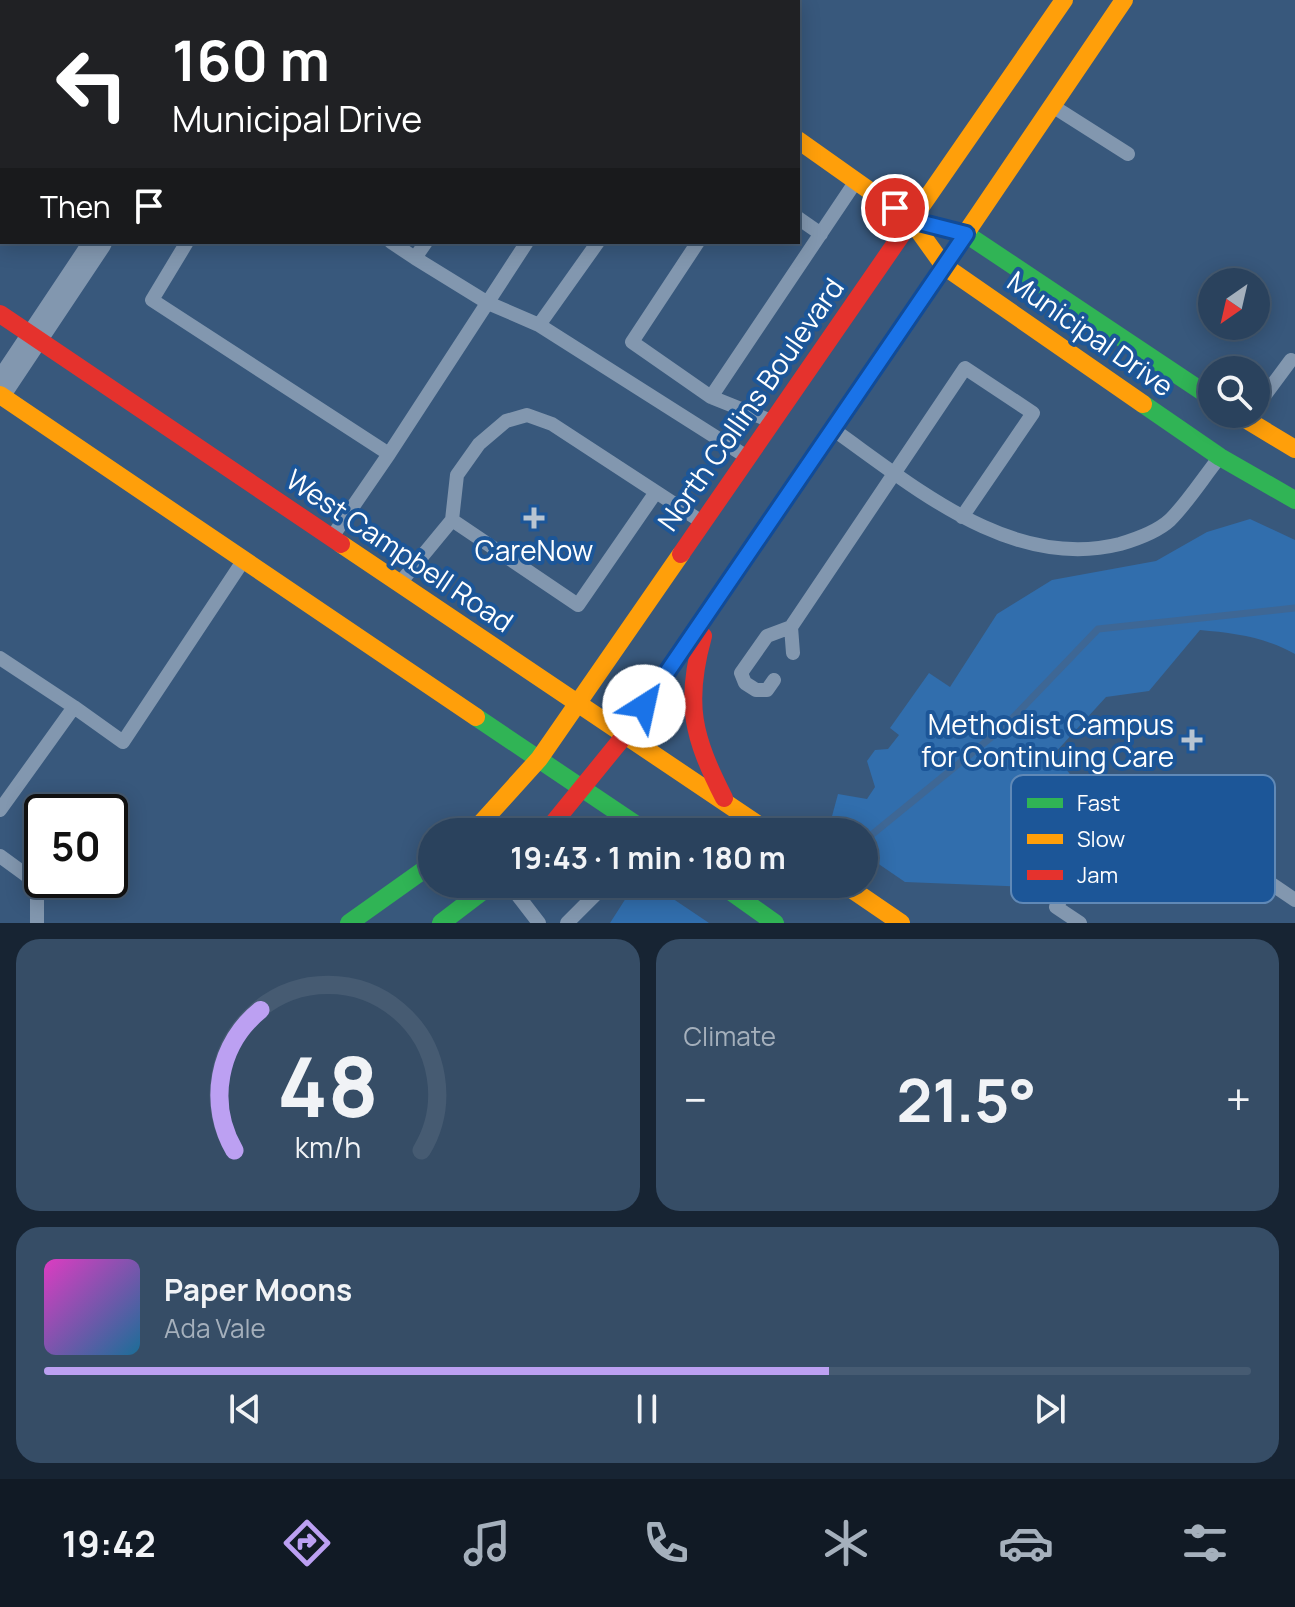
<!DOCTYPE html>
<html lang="en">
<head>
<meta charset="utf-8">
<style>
	:root { --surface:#2a425d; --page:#364d66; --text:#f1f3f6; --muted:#a5b0bc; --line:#465b72; --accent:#bca0f2 }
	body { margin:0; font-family:Manrope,sans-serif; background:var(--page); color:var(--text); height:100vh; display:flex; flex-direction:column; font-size:30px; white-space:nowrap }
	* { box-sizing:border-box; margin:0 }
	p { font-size:26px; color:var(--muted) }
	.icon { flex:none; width:44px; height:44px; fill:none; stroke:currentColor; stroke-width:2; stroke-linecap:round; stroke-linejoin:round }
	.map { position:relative; height:923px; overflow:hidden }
	.sheet { display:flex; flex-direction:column; gap:16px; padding:16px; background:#172433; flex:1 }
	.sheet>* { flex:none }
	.top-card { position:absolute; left:0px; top:0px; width:800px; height:244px; box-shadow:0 4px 20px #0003,0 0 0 2px var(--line); background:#202124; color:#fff; overflow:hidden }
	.needle { width:52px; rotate:214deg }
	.fabs { position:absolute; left:1198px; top:268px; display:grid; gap:16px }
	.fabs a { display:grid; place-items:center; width:72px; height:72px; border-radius:50%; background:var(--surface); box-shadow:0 4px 20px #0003,0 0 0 2px var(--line); font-size:40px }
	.speed { position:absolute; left:24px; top:794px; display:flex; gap:16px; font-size:40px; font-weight:700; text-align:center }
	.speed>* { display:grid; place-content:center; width:104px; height:104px; border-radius:50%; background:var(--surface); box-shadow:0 4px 20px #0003,0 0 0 2px var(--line); line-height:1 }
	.speed .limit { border:4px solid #111; border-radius:12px; background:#fff; color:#111 }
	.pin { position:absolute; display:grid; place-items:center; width:68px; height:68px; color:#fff; margin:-34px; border:4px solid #fff; border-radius:50%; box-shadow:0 2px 8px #0007 }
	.me { position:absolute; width:88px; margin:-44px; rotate:35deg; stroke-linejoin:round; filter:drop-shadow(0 0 6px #0008) }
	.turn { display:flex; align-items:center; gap:28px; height:168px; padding:0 40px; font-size:36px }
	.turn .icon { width:104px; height:104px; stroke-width:2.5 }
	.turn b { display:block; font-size:56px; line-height:68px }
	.then { display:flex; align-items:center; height:76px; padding:0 40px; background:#0003; gap:16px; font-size:30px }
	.big { font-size:60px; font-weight:700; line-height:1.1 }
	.sheet .widget { flex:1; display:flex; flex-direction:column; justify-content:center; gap:12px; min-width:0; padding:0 28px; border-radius:24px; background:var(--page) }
	.sheet .dial { align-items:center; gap:0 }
	.dial svg { height:208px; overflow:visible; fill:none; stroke:var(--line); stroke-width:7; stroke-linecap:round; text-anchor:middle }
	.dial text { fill:var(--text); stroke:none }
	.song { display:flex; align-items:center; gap:24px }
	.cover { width:96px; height:96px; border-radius:12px; background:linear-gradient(135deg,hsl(310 70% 55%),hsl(200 70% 35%)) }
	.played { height:8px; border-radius:4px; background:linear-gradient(90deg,var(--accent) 65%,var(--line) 65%) }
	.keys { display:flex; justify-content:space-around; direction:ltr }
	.heat { display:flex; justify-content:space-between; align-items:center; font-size:44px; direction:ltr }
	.sheet .tiles { flex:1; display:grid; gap:16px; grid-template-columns:1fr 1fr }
	.widget:last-child { grid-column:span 2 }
	.trip { position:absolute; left:418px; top:818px; width:460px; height:80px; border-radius:40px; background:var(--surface); box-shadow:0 4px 20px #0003,0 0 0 2px var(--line); font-weight:700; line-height:80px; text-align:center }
	.dock { display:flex; height:128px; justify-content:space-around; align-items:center; background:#111a25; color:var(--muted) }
	.dock .icon { width:56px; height:56px }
	.dock .on { color:var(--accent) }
	.dock b { font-size:36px; color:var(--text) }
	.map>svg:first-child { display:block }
</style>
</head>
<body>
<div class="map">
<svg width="1295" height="923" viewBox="0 0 1295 923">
	<rect width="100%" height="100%" fill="#38587c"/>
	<path fill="#316ead" d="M1250 519 1295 540V654C1265 637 1234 633 1200 630L1149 691 1106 697 1054 754 1096 807 1028 887 905 882 864 854V832L828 831 838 794 867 799 875 787 867 761 875 750 888 749 899 735 890 728 929 673 950 687 997 614 1052 580 1156 561 1207 532Z
		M635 884H651L709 923H610Z"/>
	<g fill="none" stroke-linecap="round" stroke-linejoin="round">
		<path stroke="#3e6795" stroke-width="7" d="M864 841 1005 726 1098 629 1295 608"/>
		<path stroke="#8297af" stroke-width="14" d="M113 0 116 2
			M385 0 388 2
			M630 0 631 2
			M349 2 351 0
			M0 79 2 81
			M1054 107 1128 154
			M0 218 2 219
			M798 218 821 234
			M187 242 152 300 389 454 332 537
			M391 242 415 258 426 242
			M598 242 539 325 747 457
			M698 242 632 342 711 397 854 184
			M415 258 488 303 539 325
			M711 397 771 421
			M1256 407 1291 360
			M834 430C916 488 1012 571 1120 544 1137 539 1157 532 1170 520 1188 502 1203 478 1219 458
			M389 454 527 242
			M656 492 578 605 452 520 457 475 479 444 506 421 527 415 552 424 702 522
			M400 583 452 520
			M791 627 793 653
			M0 658 74 707
			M774 680 767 690H756L745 683 741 673 767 636 791 627 965 368 1033 413 962 517
			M0 810 74 707 123 742 243 561
			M0 856 37 883V923
			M509 884 539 923
			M567 923 597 893
			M1080 923 1056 907 1132 789 1295 900"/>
		<path stroke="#8297af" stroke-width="28" d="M259 2 260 0
			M0 389 98 242"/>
		<path stroke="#30b455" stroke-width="18" d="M942 228 966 234 1212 398
			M1143 404 1220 457 1295 500
			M476 717 647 832
			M720 884 775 923
			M349 923 432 864
			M441 923 492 884"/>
		<path stroke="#ff9f0a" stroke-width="18" d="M798 140 911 220 944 266 1143 404
			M911 221 1064 0
			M0 395 476 717
			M848 407 1124 0
			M1237 414 1295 449
			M341 544 769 832
			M473 832 539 759 681 554
			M844 884 901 923"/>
		<path stroke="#e5322d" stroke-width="18" d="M700 0 701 2
			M0 314 341 544
			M681 554 911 221
			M703 636C684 704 693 737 724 798
			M546 832 625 735 848 407"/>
	</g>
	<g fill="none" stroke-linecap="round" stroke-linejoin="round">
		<g stroke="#114b97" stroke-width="20">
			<path id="route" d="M644 706 966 234 911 220 895 208"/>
		</g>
		<use href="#route" stroke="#1a73e8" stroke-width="14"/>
	</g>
	<g fill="#b9c5d1" stroke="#1c5698" stroke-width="3">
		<path d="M530 506h8v8h8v8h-8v8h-8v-8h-8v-8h8z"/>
		<path d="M1188 728h8v8h8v8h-8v8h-8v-8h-8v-8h8z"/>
	</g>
	<g text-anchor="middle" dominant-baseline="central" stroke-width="8" stroke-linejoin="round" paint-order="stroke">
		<g font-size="28" fill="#fff" stroke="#1c5698">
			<text transform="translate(1091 333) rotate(35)">Municipal Drive</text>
			<text transform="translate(750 404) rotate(-55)">North Collins Boulevard</text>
			<text transform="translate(400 550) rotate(34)">West Campbell Road</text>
		</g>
		<g font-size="28" fill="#fff" stroke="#1c5698">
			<text x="534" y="550">CareNow</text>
			<text x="1174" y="724" text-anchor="end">Methodist Campus<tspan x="1174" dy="32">for Continuing Care</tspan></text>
		</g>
	</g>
	<rect x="1011" y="775" width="264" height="128" rx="12" fill="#1c5698" stroke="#6089b7" stroke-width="2"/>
	<rect x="1027" y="798" width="36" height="10" fill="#30b455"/>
	<rect x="1027" y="834" width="36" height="10" fill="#ff9f0a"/>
	<rect x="1027" y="870" width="36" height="10" fill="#e5322d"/>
	<g font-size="22" fill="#fff">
		<text x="1077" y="811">Fast</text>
		<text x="1077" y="847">Slow</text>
		<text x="1077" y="883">Jam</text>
	</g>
</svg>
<div class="fabs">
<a><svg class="needle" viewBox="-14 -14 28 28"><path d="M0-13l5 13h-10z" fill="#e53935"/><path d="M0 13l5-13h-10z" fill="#a5b0bc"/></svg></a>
<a><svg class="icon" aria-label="search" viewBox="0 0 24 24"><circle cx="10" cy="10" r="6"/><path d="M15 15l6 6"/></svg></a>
</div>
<div class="speed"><div class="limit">50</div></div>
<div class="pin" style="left:895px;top:208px;background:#d93025"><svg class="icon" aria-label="arrive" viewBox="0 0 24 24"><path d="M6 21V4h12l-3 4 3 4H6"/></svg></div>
<svg class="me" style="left:644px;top:706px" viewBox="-20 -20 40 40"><circle r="19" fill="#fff"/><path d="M0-13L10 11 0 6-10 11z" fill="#1a73e8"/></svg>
<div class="trip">19:43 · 1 min · 180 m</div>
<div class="top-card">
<div class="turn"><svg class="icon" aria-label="left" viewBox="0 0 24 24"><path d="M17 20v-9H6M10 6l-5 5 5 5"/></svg><div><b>160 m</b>Municipal Drive</div></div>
<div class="then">Then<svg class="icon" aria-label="arrive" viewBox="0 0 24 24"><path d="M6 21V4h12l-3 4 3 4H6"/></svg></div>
</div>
</div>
<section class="sheet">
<div class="tiles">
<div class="widget dial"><svg viewBox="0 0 100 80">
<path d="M14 69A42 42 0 1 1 86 69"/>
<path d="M14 69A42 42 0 0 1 24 15" stroke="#bca0f2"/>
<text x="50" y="56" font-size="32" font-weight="700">48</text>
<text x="50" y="72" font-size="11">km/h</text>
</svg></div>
<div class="widget"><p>Climate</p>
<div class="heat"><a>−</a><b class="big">21.5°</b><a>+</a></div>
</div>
<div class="widget">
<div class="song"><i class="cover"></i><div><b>Paper Moons</b><p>Ada Vale</p></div></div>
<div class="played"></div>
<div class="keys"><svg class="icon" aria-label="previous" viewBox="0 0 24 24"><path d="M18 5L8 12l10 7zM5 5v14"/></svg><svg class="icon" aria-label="pause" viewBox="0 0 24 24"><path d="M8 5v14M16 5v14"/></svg><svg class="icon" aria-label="next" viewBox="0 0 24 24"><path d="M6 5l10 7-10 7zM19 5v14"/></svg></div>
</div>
</div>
</section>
<nav class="dock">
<b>19:42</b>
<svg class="icon on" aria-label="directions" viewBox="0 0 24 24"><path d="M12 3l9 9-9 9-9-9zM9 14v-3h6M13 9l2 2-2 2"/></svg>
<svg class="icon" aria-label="music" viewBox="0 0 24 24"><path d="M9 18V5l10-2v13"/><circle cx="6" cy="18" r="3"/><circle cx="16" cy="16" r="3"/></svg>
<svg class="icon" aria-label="phone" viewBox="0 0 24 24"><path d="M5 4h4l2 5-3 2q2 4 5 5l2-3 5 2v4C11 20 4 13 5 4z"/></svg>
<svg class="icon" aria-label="climate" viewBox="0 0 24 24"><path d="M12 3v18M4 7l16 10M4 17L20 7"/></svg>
<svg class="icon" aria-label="car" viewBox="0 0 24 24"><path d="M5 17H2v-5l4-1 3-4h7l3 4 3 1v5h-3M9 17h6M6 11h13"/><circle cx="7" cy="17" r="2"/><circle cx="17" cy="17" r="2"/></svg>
<svg class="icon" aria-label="filters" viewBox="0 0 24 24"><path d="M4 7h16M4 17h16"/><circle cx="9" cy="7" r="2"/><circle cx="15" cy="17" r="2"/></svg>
</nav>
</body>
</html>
